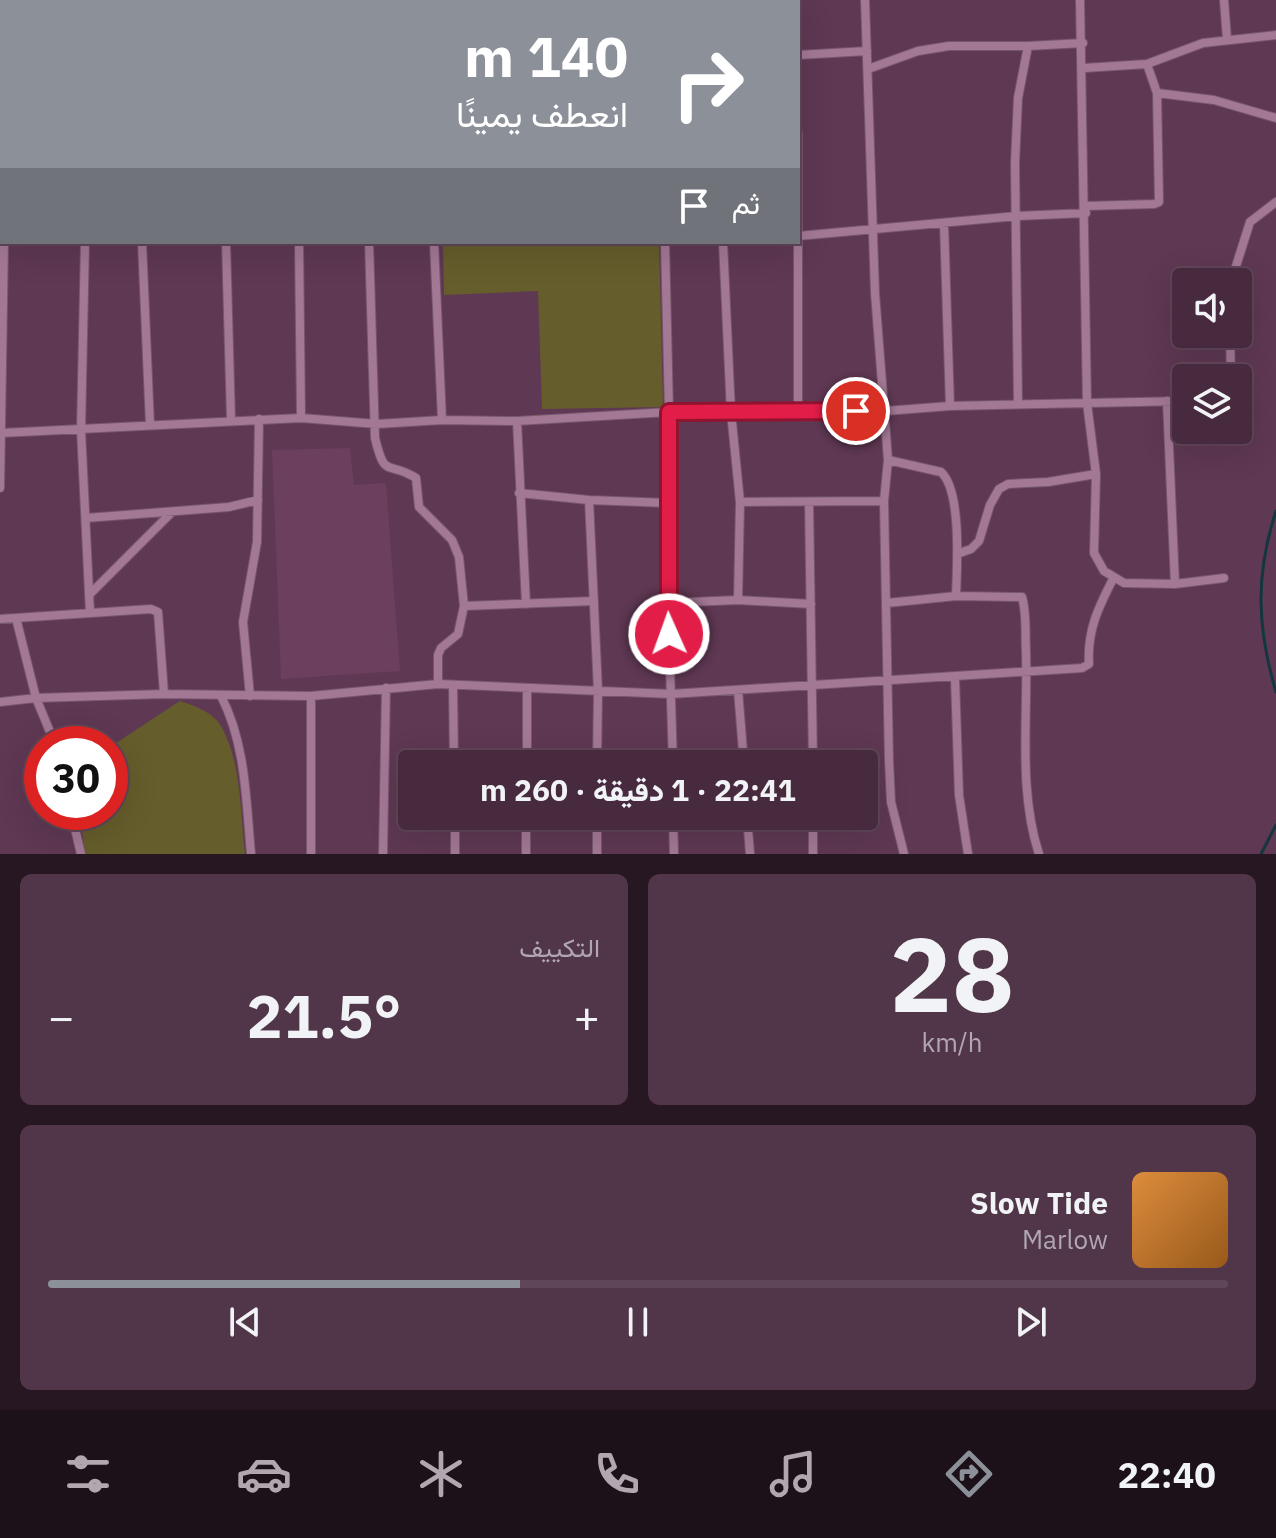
<!DOCTYPE html>
<html lang="ar">
<head>
<meta charset="utf-8">
<style>
	:root { --surface:#472a3e; --page:#513649; --text:#f1f3f6; --muted:#b0a7b0; --line:#5f4658; --accent:#8c9099 }
	body { margin:0; font-family:"IBM Plex Sans",Vazirmatn,sans-serif; background:var(--page); color:var(--text); direction:rtl; height:100vh; display:flex; flex-direction:column; font-size:30px; white-space:nowrap }
	* { box-sizing:border-box; margin:0 }
	p { font-size:26px; color:var(--muted) }
	.icon { flex:none; width:44px; height:44px; fill:none; stroke:currentColor; stroke-width:2; stroke-linecap:round; stroke-linejoin:round }
	.map { position:relative; height:854px; overflow:hidden; direction:ltr }
	.details { display:flex; flex-direction:column; gap:20px; padding:20px; background:#271722; flex:1 }
	.details>* { flex:none }
	.guide { position:absolute; left:0px; top:0px; width:800px; height:244px; box-shadow:0 8px 32px #0002,0 0 0 2px var(--line); direction:rtl; background:#8c9099; color:#fff; overflow:hidden }
	.controls { position:absolute; left:1172px; top:268px; display:grid; gap:16px }
	.controls a { display:grid; place-items:center; width:80px; height:80px; border-radius:8px; background:var(--surface); box-shadow:0 8px 32px #0002,0 0 0 2px var(--line); font-size:40px }
	.speed { position:absolute; left:24px; top:726px; display:flex; gap:16px; font-size:40px; font-weight:700; text-align:center }
	.speed>* { display:grid; place-content:center; width:104px; height:104px; border-radius:50%; background:var(--surface); box-shadow:0 8px 32px #0002,0 0 0 2px var(--line); line-height:1 }
	.speed .limit { border:12px solid #d22; background:#fff; color:#111 }
	.pin { position:absolute; display:grid; place-items:center; width:68px; height:68px; color:#fff; margin:-34px; border:4px solid #fff; border-radius:50%; box-shadow:0 2px 8px #0007 }
	.me { position:absolute; width:88px; margin:-44px; rotate:358deg; stroke-linejoin:round; filter:drop-shadow(0 0 6px #0008) }
	.turn { display:flex; align-items:center; gap:28px; height:168px; padding:0 40px; font-size:36px }
	.turn .icon { width:104px; height:104px; stroke-width:2.5 }
	.turn b { display:block; font-size:56px; line-height:68px }
	.then { display:flex; align-items:center; height:76px; padding:0 40px; background:#0003; gap:16px; font-size:30px }
	.big { font-size:60px; font-weight:800; line-height:1.1 }
	.details .tile { flex:1; display:flex; flex-direction:column; justify-content:center; gap:12px; min-width:0; padding:0 28px; border-radius:12px; background:var(--page) }
	.details .dial { align-items:center; gap:0 }
	.dial b { font-size:104px; line-height:1 }
	.song { display:flex; align-items:center; gap:24px }
	.cover { width:96px; height:96px; border-radius:12px; background:linear-gradient(135deg,hsl(30 70% 55%),hsl(30 70% 35%)) }
	.played { height:8px; border-radius:4px; background:linear-gradient(90deg,var(--accent) 40%,var(--line) 40%) }
	.keys { display:flex; justify-content:space-around; direction:ltr }
	.heat { display:flex; justify-content:space-between; align-items:center; font-size:44px; direction:ltr }
	.details .tiles { flex:1; display:grid; gap:20px; grid-template-columns:1fr 1fr }
	.tile:last-child { grid-column:span 2 }
	.trip { position:absolute; left:398px; top:750px; width:480px; height:80px; border-radius:8px; background:var(--surface); box-shadow:0 8px 32px #0002,0 0 0 2px var(--line); font-weight:800; line-height:80px; text-align:center; direction:rtl }
	.tabs { display:flex; height:128px; justify-content:space-around; align-items:center; background:#1c1119; color:var(--muted) }
	.tabs .icon { width:56px; height:56px }
	.tabs .current { color:var(--accent) }
	.tabs b { font-size:36px; color:var(--text) }
	.map>svg:first-child { display:block }
</style>
</head>
<body>
<div class="map">
<svg width="1276" height="854" viewBox="0 0 1276 854">
	<rect width="100%" height="100%" fill="#5f3853"/>
	<path fill="#6c3f5f" d="M350 448 354 485 386 483 400 671 281 679 272 450Z"/>
	<path fill="#665d2c" d="M443 242H659L663 407 542 409 538 291 444 295Z
		M180 701C195 706 213 712 221 726 242 763 240 813 245 854H85L82 829 86 812H110V750L113 745Z"/>
	<g fill="none" stroke-linecap="round" stroke-linejoin="round">
		<path stroke="#13363f" stroke-width="3" d="M1276 511C1255 575 1257 628 1276 692
			M1261 854 1276 825"/>
		<g stroke="#76566d" stroke-width="10">
			<path id="street" d="M82 0V2
				M149 0V2
				M222 0V2
				M355 0V2
				M432 0V2
				M660 0V2
				M722 0V2
				M865 0 875 293 888 460 884 501 889 761 891 802 904 854
				M1080 0 1087 403 1096 474 1094 553 1104 571 1124 583 1175 584 1224 578
				M1224 0 1227 39
				M290 2V0
				M795 2V0
				M798 55 867 51
				M1084 68 1147 64 1203 43 1276 35
				M868 69 918 51 949 46H1028L1083 43
				M0 74 2 75
				M1157 93 1214 100 1276 118
				M0 127 2 165
				M0 174 2 173
				M1086 206 1154 204 1159 202 1157 93 1147 64
				M944 223 950 406
				M798 236 1017 216 1086 213
				M85 242 81 430 90 613
				M142 242 150 425
				M226 242 231 420
				M299 242 301 418
				M369 242 375 438C385 480 387 460 416 478L419 507 452 540 459 557 464 606 458 634 441 648 438 655V684
				M434 242 442 420
				M665 242 669 412 668 603 673 764
				M723 242 731 412 740 502 738 600
				M1231 282 1250 222 1276 202
				M1230 334 1231 378
				M1167 401 1175 584
				M1018 404 1015 163 1018 98 1028 46
				M798 412V133
				M517 421 526 604
				M1 433 301 418 377 424 442 420 517 421 669 412 885 411 950 406 1186 401
				M888 460 941 472C962 491 957 568 956 596
				M0 488 4 242
				M519 493 589 500 668 503
				M589 500 598 691 597 764
				M740 502 884 501
				M809 502 813 764
				M86 518 229 507 258 500
				M957 554 971 549 979 541 990 505 999 489 1008 484 1048 482 1096 474
				M89 595 172 512
				M668 603 738 600 811 604
				M887 603 956 596 1022 597C1027 614 1025 635 1026 652 1028 718 1018 790 1039 854
				M464 606 594 601
				M16 618 36 698 55 744
				M0 619 151 609 158 612 164 694
				M955 678 959 795 968 854
				M453 685 454 764
				M738 690 744 764
				M221 696C246 744 246 801 251 854
				M250 696 243 622 257 542 259 419
				M311 696V854
				M0 702 36 698 164 694 311 696 438 684 671 694 1082 668 1089 664C1087 631 1098 608 1113 579
				M527 764V689
				M71 812 81 854
				M455 816V854
				M673 816 674 854
				M747 816 750 854
				M813 816V854
				M383 854 386 688
				M526 854V816
				M597 854V816"/>
		</g>
		<use href="#street" stroke="#a37895" stroke-width="8"/>
	</g>
	<g fill="none" stroke-linecap="round" stroke-linejoin="round">
		<g stroke="#92132f" stroke-width="20">
			<path id="route" d="M669 634V412L856 411"/>
		</g>
		<use href="#route" stroke="#e11d48" stroke-width="14"/>
	</g>
</svg>
<div class="controls">
<a><svg class="icon" aria-label="sound" viewBox="0 0 24 24"><path d="M4 9h4l5-4v14l-5-4H4zM17 9q2 3 0 6"/></svg></a>
<a><svg class="icon" aria-label="layers" viewBox="0 0 24 24"><path d="M12 4l9 5-9 5-9-5zM3 14l9 5 9-5"/></svg></a>
</div>
<div class="speed"><div class="limit">30</div></div>
<div class="pin" style="left:856px;top:411px;background:#d93025"><svg class="icon" aria-label="arrive" viewBox="0 0 24 24"><path d="M6 21V4h12l-3 4 3 4H6"/></svg></div>
<svg class="me" style="left:669px;top:634px" viewBox="-20 -20 40 40"><circle r="17" fill="#e11d48" stroke="#fff" stroke-width="3"/><path d="M0-11L8 9 0 5-8 9z" fill="#fff"/></svg>
<div class="trip">22:41 · 1 دقيقة · 260 m</div>
<div class="guide">
<div class="turn"><svg class="icon" aria-label="right" viewBox="0 0 24 24"><path d="M7 20v-9h11M14 6l5 5-5 5"/></svg><div><b>140 m</b>انعطف يمينًا</div></div>
<div class="then">ثم<svg class="icon" aria-label="arrive" viewBox="0 0 24 24"><path d="M6 21V4h12l-3 4 3 4H6"/></svg></div>
</div>
</div>
<section class="details">
<div class="tiles">
<div class="tile dial"><b>28</b><p>km/h</p></div>
<div class="tile"><p>التكييف</p>
<div class="heat"><a>−</a><b class="big">21.5°</b><a>+</a></div>
</div>
<div class="tile">
<div class="song"><i class="cover"></i><div><b>Slow Tide</b><p>Marlow</p></div></div>
<div class="played"></div>
<div class="keys"><svg class="icon" aria-label="previous" viewBox="0 0 24 24"><path d="M18 5L8 12l10 7zM5 5v14"/></svg><svg class="icon" aria-label="pause" viewBox="0 0 24 24"><path d="M8 5v14M16 5v14"/></svg><svg class="icon" aria-label="next" viewBox="0 0 24 24"><path d="M6 5l10 7-10 7zM19 5v14"/></svg></div>
</div>
</div>
</section>
<nav class="tabs">
<b>22:40</b>
<svg class="icon current" aria-label="directions" viewBox="0 0 24 24"><path d="M12 3l9 9-9 9-9-9zM9 14v-3h6M13 9l2 2-2 2"/></svg>
<svg class="icon" aria-label="music" viewBox="0 0 24 24"><path d="M9 18V5l10-2v13"/><circle cx="6" cy="18" r="3"/><circle cx="16" cy="16" r="3"/></svg>
<svg class="icon" aria-label="phone" viewBox="0 0 24 24"><path d="M5 4h4l2 5-3 2q2 4 5 5l2-3 5 2v4C11 20 4 13 5 4z"/></svg>
<svg class="icon" aria-label="climate" viewBox="0 0 24 24"><path d="M12 3v18M4 7l16 10M4 17L20 7"/></svg>
<svg class="icon" aria-label="car" viewBox="0 0 24 24"><path d="M5 17H2v-5l4-1 3-4h7l3 4 3 1v5h-3M9 17h6M6 11h13"/><circle cx="7" cy="17" r="2"/><circle cx="17" cy="17" r="2"/></svg>
<svg class="icon" aria-label="filters" viewBox="0 0 24 24"><path d="M4 7h16M4 17h16"/><circle cx="9" cy="7" r="2"/><circle cx="15" cy="17" r="2"/></svg>
</nav>
</body>
</html>
